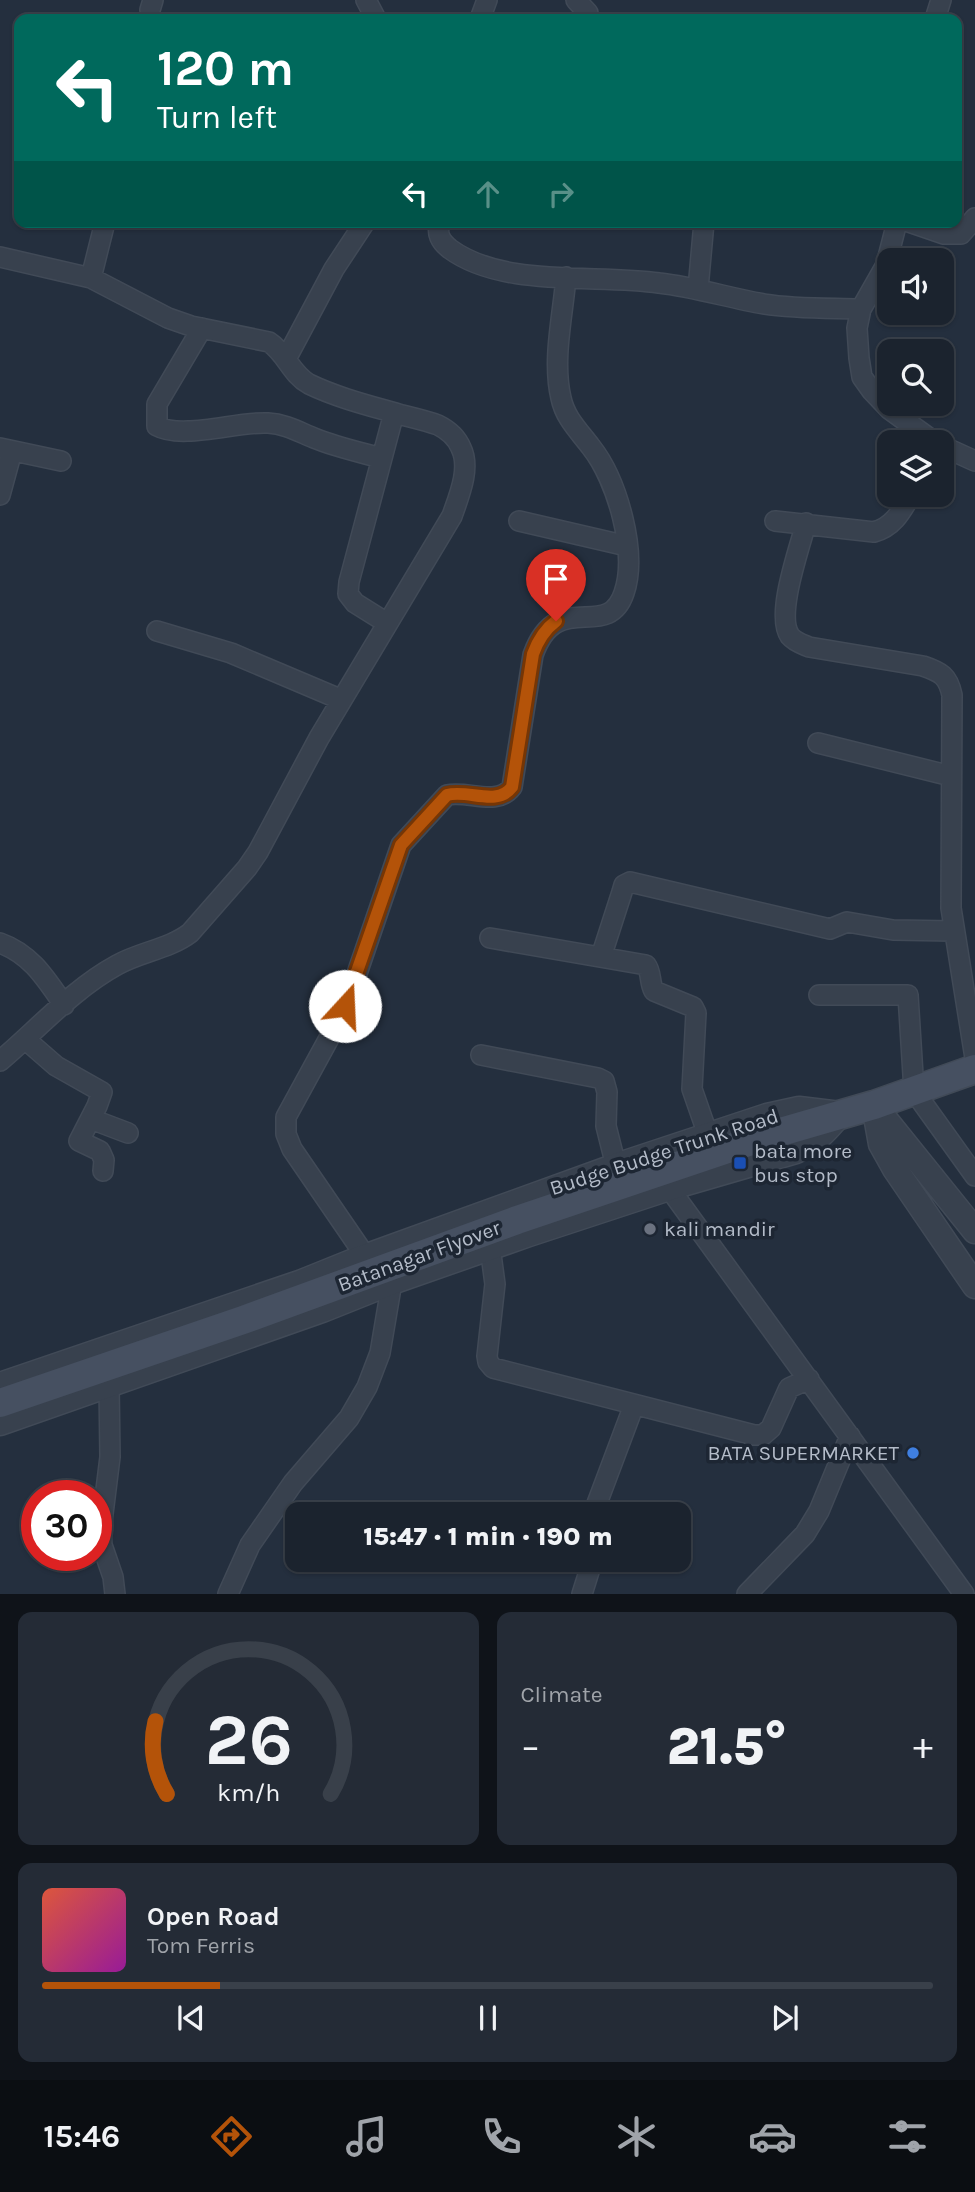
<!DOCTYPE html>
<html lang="en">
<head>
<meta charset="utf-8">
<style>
	:root { --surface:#1b232e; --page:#242b36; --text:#f1f3f6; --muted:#a0a4aa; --line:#39404a; --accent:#b45309 }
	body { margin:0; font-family:Karla,sans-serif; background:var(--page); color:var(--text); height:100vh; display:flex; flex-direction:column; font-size:26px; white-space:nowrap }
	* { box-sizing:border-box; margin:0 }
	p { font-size:23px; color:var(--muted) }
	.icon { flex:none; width:38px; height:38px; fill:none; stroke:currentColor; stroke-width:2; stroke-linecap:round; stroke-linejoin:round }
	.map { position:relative; height:1594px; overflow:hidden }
	.drawer { display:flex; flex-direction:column; gap:18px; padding:18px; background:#0f1319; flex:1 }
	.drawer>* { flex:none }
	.banner { position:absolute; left:14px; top:14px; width:948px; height:214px; border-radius:14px; box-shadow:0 2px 5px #0004,0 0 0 2px var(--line); background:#00695c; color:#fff; overflow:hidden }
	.fabs { position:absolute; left:877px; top:248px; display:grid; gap:14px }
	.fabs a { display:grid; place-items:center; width:77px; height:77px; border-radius:14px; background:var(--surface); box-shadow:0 2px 5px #0004,0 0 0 2px var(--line); font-size:35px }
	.speed { position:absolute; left:21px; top:1480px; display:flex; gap:14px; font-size:35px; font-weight:700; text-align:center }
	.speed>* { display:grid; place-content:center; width:91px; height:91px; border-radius:50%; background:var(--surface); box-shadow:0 2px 5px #0004,0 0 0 2px var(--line); line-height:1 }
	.speed .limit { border:10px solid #d22; background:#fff; color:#111 }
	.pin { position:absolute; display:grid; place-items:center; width:60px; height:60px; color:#fff; margin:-72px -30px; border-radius:50% 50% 50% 0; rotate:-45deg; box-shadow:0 0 7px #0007 }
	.pin .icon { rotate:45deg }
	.me { position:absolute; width:77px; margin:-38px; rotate:20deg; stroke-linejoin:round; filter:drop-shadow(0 0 5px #0008) }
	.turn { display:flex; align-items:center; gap:24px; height:147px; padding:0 28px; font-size:32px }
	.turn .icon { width:91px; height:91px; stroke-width:2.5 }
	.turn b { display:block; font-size:49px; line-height:60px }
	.lanes { display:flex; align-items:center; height:66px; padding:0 28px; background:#0003; justify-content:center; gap:35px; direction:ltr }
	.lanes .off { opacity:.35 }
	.big { font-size:52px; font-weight:800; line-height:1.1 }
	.drawer .widget { flex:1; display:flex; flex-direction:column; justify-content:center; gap:10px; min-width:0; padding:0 24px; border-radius:14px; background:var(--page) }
	.drawer .dial { align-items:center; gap:0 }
	.dial svg { height:182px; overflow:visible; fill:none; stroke:var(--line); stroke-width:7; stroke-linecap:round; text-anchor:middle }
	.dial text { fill:var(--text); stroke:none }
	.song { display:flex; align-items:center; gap:21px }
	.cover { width:84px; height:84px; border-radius:10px; background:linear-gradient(135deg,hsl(10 70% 55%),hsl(300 70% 35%)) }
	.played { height:7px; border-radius:4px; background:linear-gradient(90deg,var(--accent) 20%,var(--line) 20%) }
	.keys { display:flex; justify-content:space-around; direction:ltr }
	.heat { display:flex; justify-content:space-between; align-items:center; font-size:38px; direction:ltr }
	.drawer .tiles { flex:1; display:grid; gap:18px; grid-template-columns:1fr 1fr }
	.widget:last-child { grid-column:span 2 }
	.trip { position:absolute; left:285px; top:1502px; width:406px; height:70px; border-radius:14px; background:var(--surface); box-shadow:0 2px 5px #0004,0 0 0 2px var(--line); font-weight:800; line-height:70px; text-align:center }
	.tabs { display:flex; height:112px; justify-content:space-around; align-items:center; background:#0b0e12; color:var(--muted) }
	.tabs .icon { width:49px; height:49px }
	.tabs .active { color:var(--accent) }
	.tabs b { font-size:32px; color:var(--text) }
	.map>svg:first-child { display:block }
</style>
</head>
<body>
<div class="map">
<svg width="975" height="1594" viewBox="0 0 975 1594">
	<rect width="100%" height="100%" fill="#242f3e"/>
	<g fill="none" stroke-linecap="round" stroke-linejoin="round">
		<g stroke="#414a57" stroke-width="22">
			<path id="minor" d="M366 0 376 19
				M576 0 588 13V19
				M150 10 153 0
				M480 19 487 0
				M935 19 941 0
				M441 222C435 233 441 242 450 249 503 288 596 274 659 283 695 287 729 298 764 304 796 309 828 308 861 309
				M897 222 886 265 861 309 857 328 859 358 862 377 872 391 889 409 936 443
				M909 222 944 234H961L975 218
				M0 257 91 278 168 318 191 326 269 342C286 353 291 374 309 384 338 398 371 406 402 415 414 418 427 421 438 425 448 430 457 438 461 448 471 468 459 496 452 516L319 738 258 852 247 868 190 933C169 949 140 952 117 965 73 989 38 1029 0 1061
				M91 278 105 222
				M698 289 704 222
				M202 328 157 404V426C182 440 238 421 268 423 286 424 299 432 314 438 336 447 359 452 381 458
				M286 359 334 269 365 222
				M942 446 975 461
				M0 448 61 461
				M0 495 12 451
				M519 521 627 546
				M775 521 874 532C893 527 901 512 911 495
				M806 523C800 547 775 615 790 636 795 642 802 644 809 647L923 666C941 672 948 676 952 695L951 908 975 1058
				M387 623 355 603 348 594 349 582 394 413
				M157 631 231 653 342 700
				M818 743 951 776
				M490 938 646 965C652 973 649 982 654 991L693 1007 696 1013 692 1089 708 1135
				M0 943C31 954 46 979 64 1005
				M601 957 622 892 624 885 630 882 830 929 847 922 893 930 953 931
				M819 995H908L914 1091 975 1176
				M25 1039 56 1066 102 1092 97 1106 79 1141 100 1151 104 1160 103 1171
				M481 1055 598 1078 604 1081 607 1092 606 1126 616 1166
				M91 1119 128 1133
				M669 1188 964 1594
				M490 1247 495 1284 487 1356 488 1362 493 1368 754 1435H763L771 1428 789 1388 809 1379
				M366 1257 292 1149 286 1134V1117L339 1020 351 991 401 845 447 795C468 790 497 807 512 787L533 655C557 587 607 643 624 593 638 552 617 480 591 447 579 431 565 418 561 398 552 360 563 315 566 277
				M109 1384 110 1457 101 1530 102 1545 113 1577 115 1594
				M593 1514 634 1405
				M228 1594 250 1545 293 1483 349 1418 367 1387 380 1353 392 1282
				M582 1594 593 1559
				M747 1594 805 1534 819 1511 850 1436"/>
		</g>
		<g stroke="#414a57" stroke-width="27">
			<path id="tertiary" d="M874 1105 881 1144 895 1169 975 1286
				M876 1108 975 1231
				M0 1385 302 1282 359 1259 616 1166 767 1116 799 1109 840 1114C826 1131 816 1142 796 1151L669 1188 529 1234 392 1282 322 1310 0 1423"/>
		</g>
		<g stroke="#414a57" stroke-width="31">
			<path id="secondary" d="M0 1403 243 1320 517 1220 760 1138 874 1105 975 1069"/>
		</g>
		<use href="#minor" stroke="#38414e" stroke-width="19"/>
		<use href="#tertiary" stroke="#38414e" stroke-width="24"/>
		<use href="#secondary" stroke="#465061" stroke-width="28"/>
	</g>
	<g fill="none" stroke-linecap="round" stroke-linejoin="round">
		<g stroke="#753606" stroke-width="18">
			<path id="route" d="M345 1006 401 845 447 795C468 789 497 807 512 787L533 654C538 640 544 630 556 621"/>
		</g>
		<use href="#route" stroke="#b45309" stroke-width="12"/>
	</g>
	<rect fill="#1a4fb4" stroke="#1d2633" stroke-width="2.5" x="733" y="1156" width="14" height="14" rx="3.5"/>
	<circle fill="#6b7280" stroke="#1d2633" stroke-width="2.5" cx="650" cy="1229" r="7"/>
	<circle fill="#3f7fe0" stroke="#1d2633" stroke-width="2.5" cx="913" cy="1453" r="7"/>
	<g text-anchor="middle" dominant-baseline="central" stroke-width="7" stroke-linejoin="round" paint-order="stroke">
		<g font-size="21" fill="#b4bcc9" stroke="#1d2633" text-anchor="start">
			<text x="754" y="1151">bata more<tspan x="754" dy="24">bus stop</tspan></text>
			<text x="664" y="1229">kali mandir</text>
			<text x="899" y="1453" text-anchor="end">BATA SUPERMARKET</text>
		</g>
		<g font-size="21" fill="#b4bcc9" stroke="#1d2633">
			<text transform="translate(664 1152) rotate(-18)">Budge Budge Trunk Road</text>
			<text transform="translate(419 1256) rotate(-20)">Batanagar Flyover</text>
		</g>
	</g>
</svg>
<div class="fabs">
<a><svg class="icon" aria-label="sound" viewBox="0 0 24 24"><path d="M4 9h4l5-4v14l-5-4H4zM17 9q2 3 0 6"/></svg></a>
<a><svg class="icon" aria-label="search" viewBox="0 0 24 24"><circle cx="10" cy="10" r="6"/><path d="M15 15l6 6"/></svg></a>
<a><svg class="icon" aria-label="layers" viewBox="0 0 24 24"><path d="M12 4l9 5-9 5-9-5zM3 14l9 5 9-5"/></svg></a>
</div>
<div class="speed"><div class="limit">30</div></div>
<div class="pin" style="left:556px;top:621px;background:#d93025"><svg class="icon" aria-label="arrive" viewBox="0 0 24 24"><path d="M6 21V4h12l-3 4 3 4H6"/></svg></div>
<svg class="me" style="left:345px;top:1006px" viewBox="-20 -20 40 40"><circle r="19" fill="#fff"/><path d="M0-13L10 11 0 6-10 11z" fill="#b45309"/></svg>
<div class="trip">15:47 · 1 min · 190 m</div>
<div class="banner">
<div class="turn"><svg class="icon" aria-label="left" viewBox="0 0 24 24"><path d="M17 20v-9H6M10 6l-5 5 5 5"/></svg><div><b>120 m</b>Turn left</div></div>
<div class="lanes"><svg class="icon" aria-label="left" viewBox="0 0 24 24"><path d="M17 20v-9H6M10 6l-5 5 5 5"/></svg><svg class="icon off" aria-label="ahead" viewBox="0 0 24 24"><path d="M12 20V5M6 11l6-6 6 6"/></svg><svg class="icon off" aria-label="right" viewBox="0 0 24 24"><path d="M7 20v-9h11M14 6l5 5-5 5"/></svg></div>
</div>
</div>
<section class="drawer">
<div class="tiles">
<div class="widget dial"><svg viewBox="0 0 100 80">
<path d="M14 69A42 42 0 1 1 86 69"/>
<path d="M14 69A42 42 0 0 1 9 37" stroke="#b45309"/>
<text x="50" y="56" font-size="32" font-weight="700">26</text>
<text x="50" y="72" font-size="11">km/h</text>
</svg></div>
<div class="widget"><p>Climate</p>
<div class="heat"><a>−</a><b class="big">21.5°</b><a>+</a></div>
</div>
<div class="widget">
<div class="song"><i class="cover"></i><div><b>Open Road</b><p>Tom Ferris</p></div></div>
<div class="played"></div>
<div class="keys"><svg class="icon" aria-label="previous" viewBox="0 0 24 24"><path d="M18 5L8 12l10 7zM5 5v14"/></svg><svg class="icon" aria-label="pause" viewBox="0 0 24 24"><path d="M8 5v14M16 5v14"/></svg><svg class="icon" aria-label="next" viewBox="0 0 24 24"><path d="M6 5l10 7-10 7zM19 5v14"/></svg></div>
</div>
</div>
</section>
<nav class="tabs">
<b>15:46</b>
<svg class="icon active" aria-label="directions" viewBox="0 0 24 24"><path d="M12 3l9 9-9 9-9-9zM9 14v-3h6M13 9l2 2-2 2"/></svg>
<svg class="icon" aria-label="music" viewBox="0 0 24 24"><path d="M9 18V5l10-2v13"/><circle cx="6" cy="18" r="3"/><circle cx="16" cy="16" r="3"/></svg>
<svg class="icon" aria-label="phone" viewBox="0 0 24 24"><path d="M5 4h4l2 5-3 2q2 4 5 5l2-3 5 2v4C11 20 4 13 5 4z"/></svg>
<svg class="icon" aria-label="climate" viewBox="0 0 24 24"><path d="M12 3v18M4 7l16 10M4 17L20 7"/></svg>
<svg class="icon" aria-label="car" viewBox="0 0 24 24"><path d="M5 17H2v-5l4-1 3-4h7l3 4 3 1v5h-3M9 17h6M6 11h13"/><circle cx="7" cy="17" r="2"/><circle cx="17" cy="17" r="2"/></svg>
<svg class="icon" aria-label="filters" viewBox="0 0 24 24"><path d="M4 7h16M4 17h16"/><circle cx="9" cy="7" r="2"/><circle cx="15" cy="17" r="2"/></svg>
</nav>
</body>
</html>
